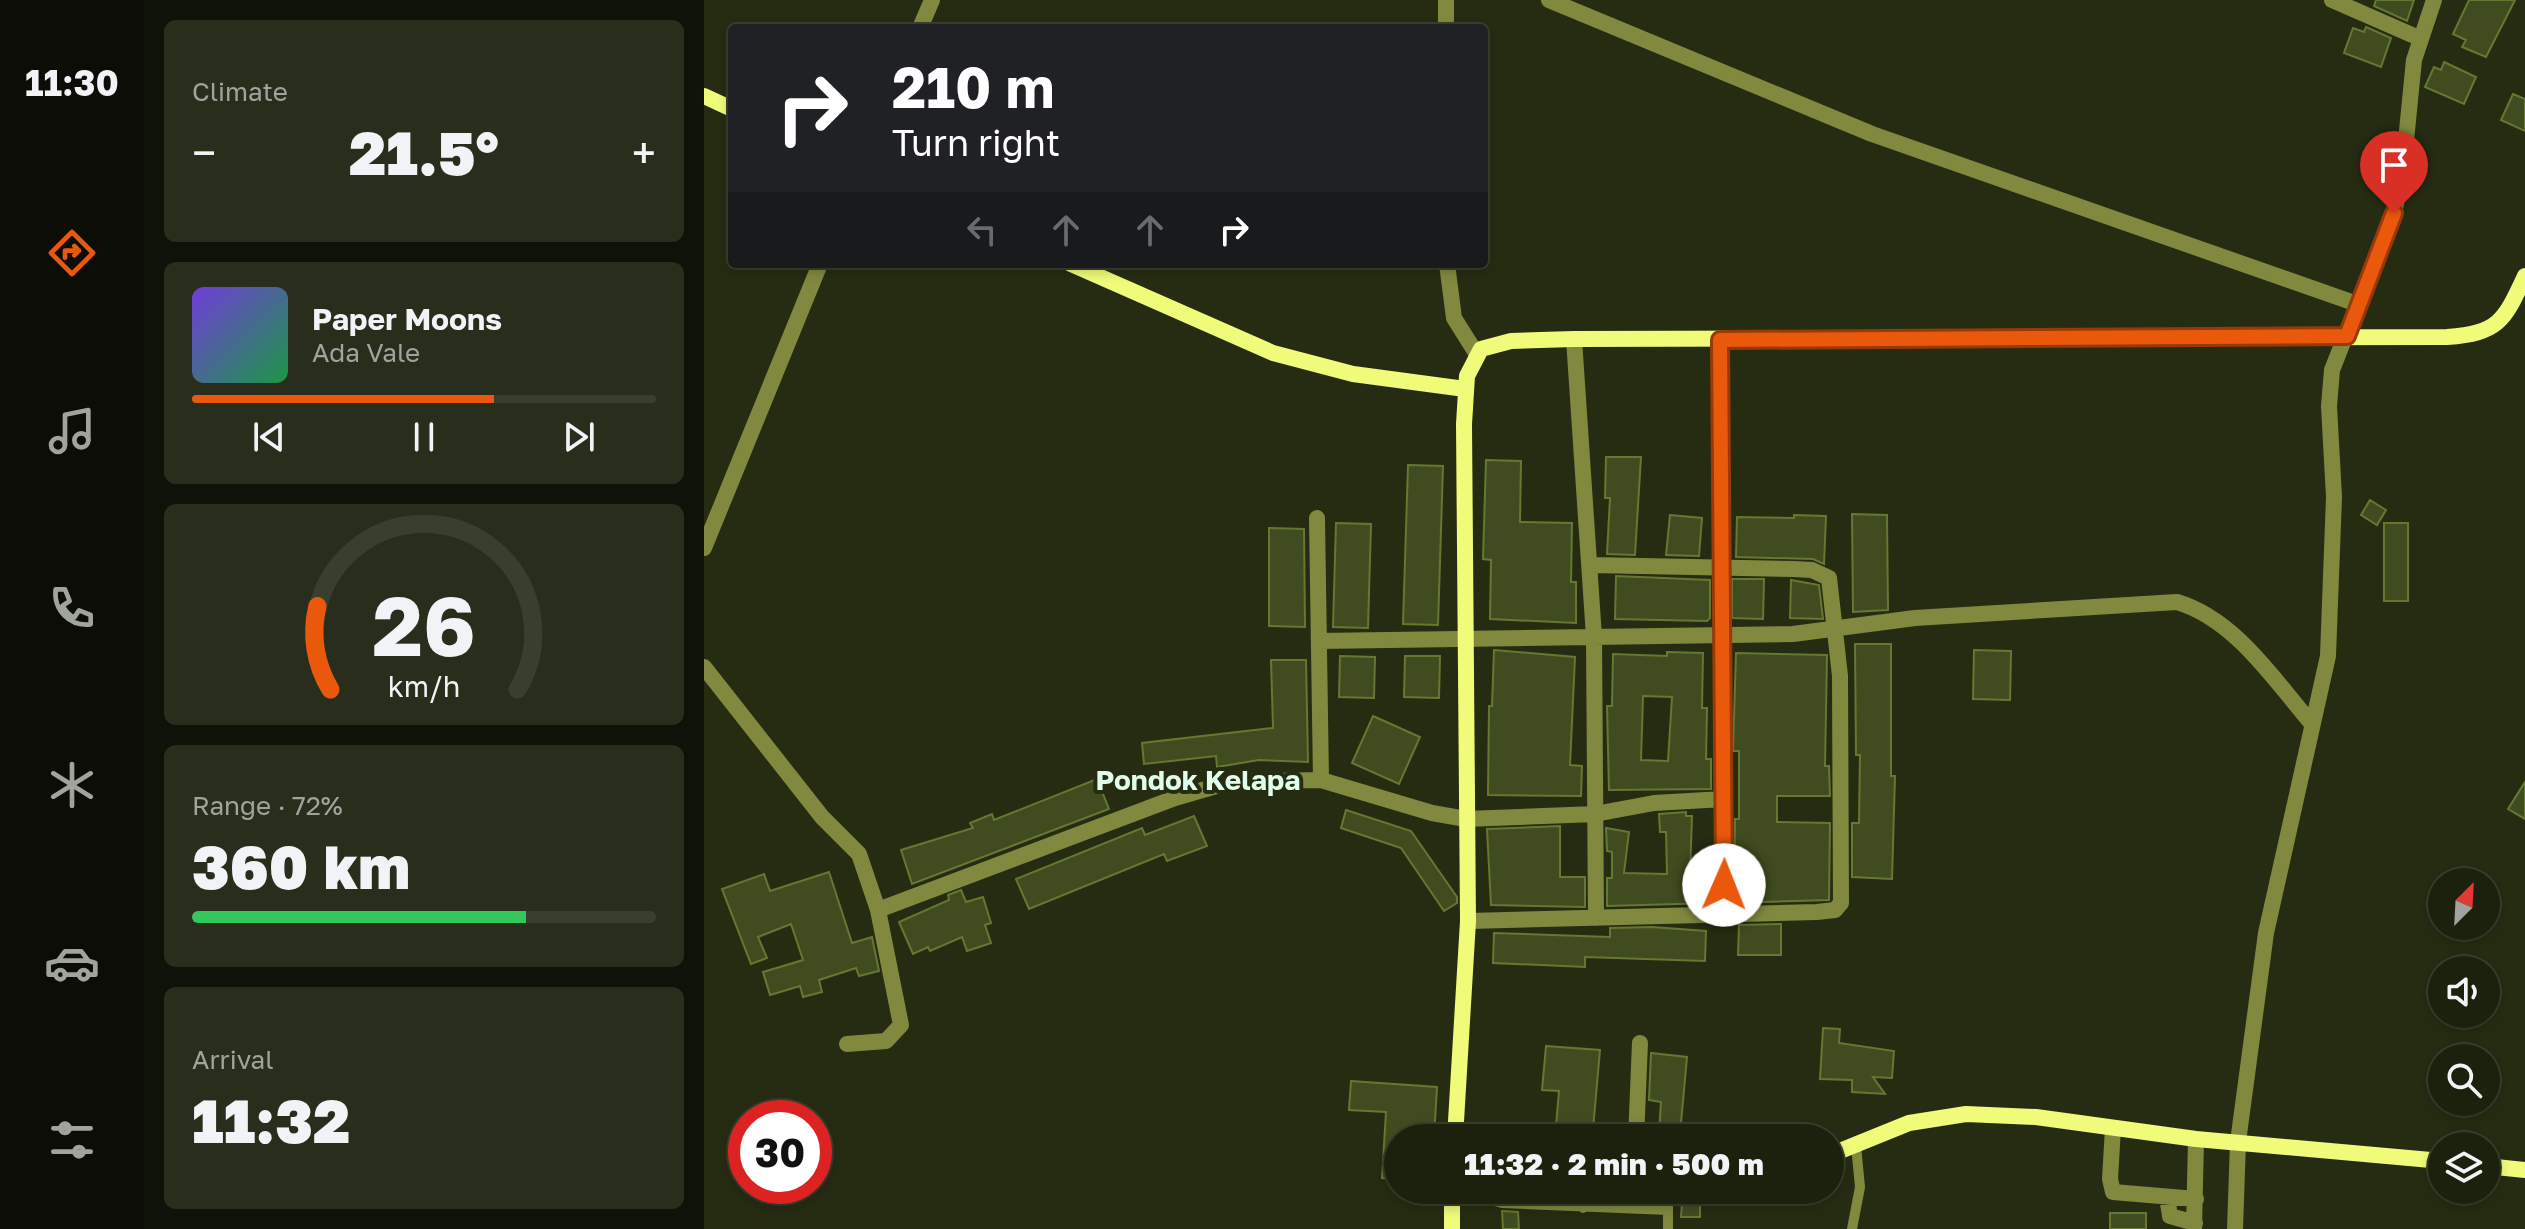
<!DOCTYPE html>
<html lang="en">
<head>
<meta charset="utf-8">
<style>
	:root { --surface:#1c210e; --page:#292e1c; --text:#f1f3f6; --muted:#a0a39e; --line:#3a3e2e; --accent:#ea580c }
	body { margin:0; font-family:"Golos Text",sans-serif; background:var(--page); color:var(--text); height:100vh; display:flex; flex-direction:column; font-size:30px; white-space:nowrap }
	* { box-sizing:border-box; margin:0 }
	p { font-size:26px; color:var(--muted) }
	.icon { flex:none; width:44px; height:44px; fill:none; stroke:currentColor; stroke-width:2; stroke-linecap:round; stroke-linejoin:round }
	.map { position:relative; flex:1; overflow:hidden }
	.sheet { display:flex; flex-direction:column; gap:20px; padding:20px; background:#0f1208; width:560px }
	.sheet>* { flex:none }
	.top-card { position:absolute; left:24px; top:24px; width:760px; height:244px; border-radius:8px; box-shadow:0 4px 12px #0003,0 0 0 2px var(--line); background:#202124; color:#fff; overflow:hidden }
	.needle { width:52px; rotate:24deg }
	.controls { position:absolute; left:1724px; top:868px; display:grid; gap:16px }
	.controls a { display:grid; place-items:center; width:72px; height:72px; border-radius:50%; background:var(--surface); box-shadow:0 4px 12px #0003,0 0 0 2px var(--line); font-size:40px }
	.speed { position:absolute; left:24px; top:1100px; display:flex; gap:16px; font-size:40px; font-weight:700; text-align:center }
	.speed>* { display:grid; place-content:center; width:104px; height:104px; border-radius:50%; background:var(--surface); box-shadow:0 4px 12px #0003,0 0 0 2px var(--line); line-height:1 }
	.speed .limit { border:12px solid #d22; background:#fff; color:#111 }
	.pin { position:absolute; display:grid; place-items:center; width:68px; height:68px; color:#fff; margin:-82px -34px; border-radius:50% 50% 50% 0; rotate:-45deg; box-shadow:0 0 8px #0007 }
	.pin .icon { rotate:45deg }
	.me { position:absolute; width:88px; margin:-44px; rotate:1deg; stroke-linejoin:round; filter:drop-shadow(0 0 6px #0008) }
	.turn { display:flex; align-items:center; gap:28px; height:168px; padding:0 32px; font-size:36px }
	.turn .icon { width:104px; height:104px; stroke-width:2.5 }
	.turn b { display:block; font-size:56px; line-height:68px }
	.lanes { display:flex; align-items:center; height:76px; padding:0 32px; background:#0003; justify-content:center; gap:40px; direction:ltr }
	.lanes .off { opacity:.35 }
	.big { font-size:60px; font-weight:800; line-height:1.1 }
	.sheet .card { flex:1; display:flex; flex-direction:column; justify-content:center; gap:12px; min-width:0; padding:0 28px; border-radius:12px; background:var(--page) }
	.sheet .dial { align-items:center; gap:0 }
	.dial svg { height:208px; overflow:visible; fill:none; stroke:var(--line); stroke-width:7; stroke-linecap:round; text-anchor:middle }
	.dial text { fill:var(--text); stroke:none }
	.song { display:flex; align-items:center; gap:24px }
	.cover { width:96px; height:96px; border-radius:12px; background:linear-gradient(135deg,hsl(260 70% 55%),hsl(140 70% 35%)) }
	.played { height:8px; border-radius:4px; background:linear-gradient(90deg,var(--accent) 65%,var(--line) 65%) }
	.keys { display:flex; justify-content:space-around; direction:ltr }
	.heat { display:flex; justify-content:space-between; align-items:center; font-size:44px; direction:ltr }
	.charge { height:12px; border-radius:6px; background:linear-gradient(90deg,#34c759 72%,var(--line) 0) }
	.trip { position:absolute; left:680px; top:1124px; width:460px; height:80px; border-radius:40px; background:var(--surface); box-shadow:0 4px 12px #0003,0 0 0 2px var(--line); font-weight:800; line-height:80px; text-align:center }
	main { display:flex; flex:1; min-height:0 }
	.tab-bar { display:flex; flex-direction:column; width:144px; justify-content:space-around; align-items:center; background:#0b0d06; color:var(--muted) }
	.tab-bar .icon { width:56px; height:56px }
	.tab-bar .current { color:var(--accent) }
	.tab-bar b { font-size:36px; color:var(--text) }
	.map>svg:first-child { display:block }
</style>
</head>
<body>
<main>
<nav class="tab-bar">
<b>11:30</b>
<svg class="icon current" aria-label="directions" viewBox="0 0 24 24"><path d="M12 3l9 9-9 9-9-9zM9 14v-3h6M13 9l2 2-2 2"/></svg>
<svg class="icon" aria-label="music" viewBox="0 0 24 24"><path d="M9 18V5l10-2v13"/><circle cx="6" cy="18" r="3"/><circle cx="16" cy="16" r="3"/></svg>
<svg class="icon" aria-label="phone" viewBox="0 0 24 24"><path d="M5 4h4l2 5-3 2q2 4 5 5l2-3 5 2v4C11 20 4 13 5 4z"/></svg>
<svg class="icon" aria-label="climate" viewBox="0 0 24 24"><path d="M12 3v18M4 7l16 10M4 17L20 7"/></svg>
<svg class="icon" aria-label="car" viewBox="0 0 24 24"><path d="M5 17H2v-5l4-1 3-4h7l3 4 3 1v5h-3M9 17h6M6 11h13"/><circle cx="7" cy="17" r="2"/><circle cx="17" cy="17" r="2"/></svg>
<svg class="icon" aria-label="filters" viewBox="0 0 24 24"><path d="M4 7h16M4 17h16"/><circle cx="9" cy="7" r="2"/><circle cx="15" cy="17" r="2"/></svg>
</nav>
<section class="sheet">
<div class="card"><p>Climate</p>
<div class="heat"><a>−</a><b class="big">21.5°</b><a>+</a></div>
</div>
<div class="card">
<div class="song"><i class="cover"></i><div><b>Paper Moons</b><p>Ada Vale</p></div></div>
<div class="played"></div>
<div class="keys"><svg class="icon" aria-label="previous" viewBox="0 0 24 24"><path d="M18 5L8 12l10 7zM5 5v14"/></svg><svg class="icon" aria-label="pause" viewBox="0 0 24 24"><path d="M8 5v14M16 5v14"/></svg><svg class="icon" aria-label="next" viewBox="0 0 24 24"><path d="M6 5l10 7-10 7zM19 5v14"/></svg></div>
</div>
<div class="card dial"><svg viewBox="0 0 100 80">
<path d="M14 69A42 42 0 1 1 86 69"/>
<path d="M14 69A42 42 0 0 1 9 37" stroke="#ea580c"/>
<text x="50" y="56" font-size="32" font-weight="700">26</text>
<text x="50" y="72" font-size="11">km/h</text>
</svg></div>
<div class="card"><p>Range · 72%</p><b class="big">360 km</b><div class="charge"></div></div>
<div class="card"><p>Arrival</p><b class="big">11:32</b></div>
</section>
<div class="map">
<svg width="1821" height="1229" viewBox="0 0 1821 1229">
	<rect width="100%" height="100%" fill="#262c12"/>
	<path fill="#404c1f" stroke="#657832" stroke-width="2" fill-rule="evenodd" d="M1672 0H1710L1703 21 1670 6Z
		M1765 0H1811L1782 57 1758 47 1762 40 1749 34Z
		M1662 27 1687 38 1677 67 1640 53 1649 28 1660 32Z
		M1740 62 1772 77 1760 104 1721 87 1730 67 1737 70Z
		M1809 94 1821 99V131L1797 120Z
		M902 457H937L931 555 903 554 906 498H901Z
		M782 460 817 461 816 522 868 523 867 582H872V623L786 619 787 560 779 559Z
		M704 465 739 466 734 625 699 624Z
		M1666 500 1682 510 1673 525 1657 515Z
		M1148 514 1183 515 1184 610 1149 612Z
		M966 515 998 518 995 556 962 555Z
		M1090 515 1122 516 1120 564 1109 559 1032 557 1033 517 1090 518Z
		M632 523 667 524 664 628 629 627Z
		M1680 523H1704V601H1680Z
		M565 528 600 529 601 627 565 626Z
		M912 576 1006 580V618L1003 621 911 619Z
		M1028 579H1060L1059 619 1028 618Z
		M1087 580 1115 585 1119 619 1086 618Z
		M1151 644H1187V776H1191L1188 879 1148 877V823H1155L1156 755H1152Z
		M790 650 871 657 866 765 878 766 877 796 784 795 785 706H788Z
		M1270 650 1307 651 1306 700 1269 699Z
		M963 652 999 653 998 708H1003L1002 759H1007V789L905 790 903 706H908L909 654 963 656ZM939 696 968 697 964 761 937 760Z
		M1032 653 1123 655 1121 766H1125L1126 796H1073V822L1126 823 1125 900 1030 903 1031 819H1035V751H1029Z
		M636 656 671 657 670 698 635 697Z
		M701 656H736L735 698 700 697Z
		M567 660H602L604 762 555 760 513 767 512 756 440 764 438 743 569 728Z
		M669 716 716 737 695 784 648 763Z
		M393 779 405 809 208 884 197 850 269 828 266 823 288 814 290 820Z
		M1821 782V819L1804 809Z
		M642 810 707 831 753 897V903L740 911 697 848 637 828Z
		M982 812V816H988L986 874 1008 875V903L903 906V878H908V852L903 851 902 828 925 832 920 873 963 874 962 832H956L955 814Z
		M490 816 503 846 463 861 460 854 325 909 312 879 438 828 441 835Z
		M856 826V877H881V907L787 905 783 829Z
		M125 872 148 943 168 937 175 971 155 976 152 968 115 980 118 992 99 997 96 986 66 995 59 972 99 960 87 924 54 937 63 958 47 964 18 889 60 874 66 891Z
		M257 890 262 902 279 897 287 923 281 925 287 943 263 951 258 937 226 951 224 947 209 954 195 922 245 900 244 895Z
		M1077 924V955H1034L1035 925Z
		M948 927 1002 931 1001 961 881 957V967L789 963 790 933 906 937V928Z
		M1119 1028 1136 1029 1135 1043 1190 1051 1188 1078 1169 1077 1181 1094 1148 1092V1080L1116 1079Z
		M842 1046 896 1050 889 1129 852 1126 855 1091 838 1090Z
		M947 1053 983 1057 976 1134 955 1132 957 1102 945 1100Z
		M647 1081 733 1087 730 1138H694V1179L678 1178 682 1112 645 1110Z
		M978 1202H996V1217H977Z
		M798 1211 814 1212 815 1229H799Z
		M1406 1213H1442V1229H1406Z"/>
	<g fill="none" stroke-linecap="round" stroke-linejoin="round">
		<path stroke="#81893f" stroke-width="10" d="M774 1190 784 1199 798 1203 964 1210
			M879 1208V1190
			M964 1229V1190
			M1148 1229 1156 1187 1152 1146"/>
		<path stroke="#81893f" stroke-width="16" d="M845 0 1168 134 1656 305
			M1628 0 1715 38
			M216 28 228 0
			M742 28V0
			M743 264 750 318 772 353
			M870 339 890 637 892 918
			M1016 340 1019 914
			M613 518 617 780
			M0 548 116 264
			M615 641 1089 634 1211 618 1473 602C1531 619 1571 681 1608 724
			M0 667 118 817 155 854 174 910 197 1025 182 1041 143 1044
			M174 910 471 798 526 782 617 780 728 813 762 819 891 814 950 803 1020 799
			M764 921 1113 912 1131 910 1137 903 1136 676 1125 578 1108 570 1090 569 887 565
			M1409 1128 1406 1179 1409 1192 1492 1199
			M932 1138 936 1043
			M1463 1197 1466 1216 1491 1223
			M1490 1229 1492 1139
			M1531 1229 1534 1142 1562 933 1624 656 1630 497 1625 406 1628 370 1690 213 1699 171 1710 60 1730 0"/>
		<path stroke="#effb79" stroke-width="16" d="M0 96 28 109
			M367 264 569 353 649 374 761 389
			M751 1138 764 921 760 424 763 376 777 349 807 341 870 339 1743 337C1795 333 1800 321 1821 276
			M1126 1155 1205 1123 1262 1114 1332 1117 1492 1139 1738 1161
			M1782 1166 1821 1170
			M748 1229V1190"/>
	</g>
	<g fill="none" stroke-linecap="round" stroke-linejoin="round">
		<g stroke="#983908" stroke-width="20">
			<path id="route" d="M1020 885 1016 340 1643 336 1690 213"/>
		</g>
		<use href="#route" stroke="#ea580c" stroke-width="14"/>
	</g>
	<g text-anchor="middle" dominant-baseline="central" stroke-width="8" stroke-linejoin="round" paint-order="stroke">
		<g font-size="28" font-weight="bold" fill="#e0feed" stroke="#262c12">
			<text x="494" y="779">Pondok Kelapa</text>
		</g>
	</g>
</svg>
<div class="controls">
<a><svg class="needle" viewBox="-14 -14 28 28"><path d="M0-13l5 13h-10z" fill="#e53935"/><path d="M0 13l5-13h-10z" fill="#a0a39e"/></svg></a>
<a><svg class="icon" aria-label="sound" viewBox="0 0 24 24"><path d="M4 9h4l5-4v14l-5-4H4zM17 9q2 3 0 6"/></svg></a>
<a><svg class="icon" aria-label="search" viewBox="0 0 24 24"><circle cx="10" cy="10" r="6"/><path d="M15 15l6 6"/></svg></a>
<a><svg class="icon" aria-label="layers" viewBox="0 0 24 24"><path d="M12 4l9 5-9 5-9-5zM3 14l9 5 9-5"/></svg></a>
</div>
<div class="speed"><div class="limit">30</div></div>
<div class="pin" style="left:1690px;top:213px;background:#d93025"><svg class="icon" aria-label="arrive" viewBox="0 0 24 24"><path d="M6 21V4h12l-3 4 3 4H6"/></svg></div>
<svg class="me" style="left:1020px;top:885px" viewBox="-20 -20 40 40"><circle r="19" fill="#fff"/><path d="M0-13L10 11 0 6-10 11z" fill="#ea580c"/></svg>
<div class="trip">11:32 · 2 min · 500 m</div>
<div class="top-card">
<div class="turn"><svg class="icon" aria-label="right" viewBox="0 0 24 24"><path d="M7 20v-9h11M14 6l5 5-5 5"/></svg><div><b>210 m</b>Turn right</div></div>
<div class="lanes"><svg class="icon off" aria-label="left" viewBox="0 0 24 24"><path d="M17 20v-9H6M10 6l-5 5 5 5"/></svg><svg class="icon off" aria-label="ahead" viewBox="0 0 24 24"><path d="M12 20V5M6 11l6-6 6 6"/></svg><svg class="icon off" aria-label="ahead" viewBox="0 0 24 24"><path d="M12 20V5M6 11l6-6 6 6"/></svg><svg class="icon" aria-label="right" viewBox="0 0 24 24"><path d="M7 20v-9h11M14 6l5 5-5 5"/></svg></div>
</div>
</div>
</main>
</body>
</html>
